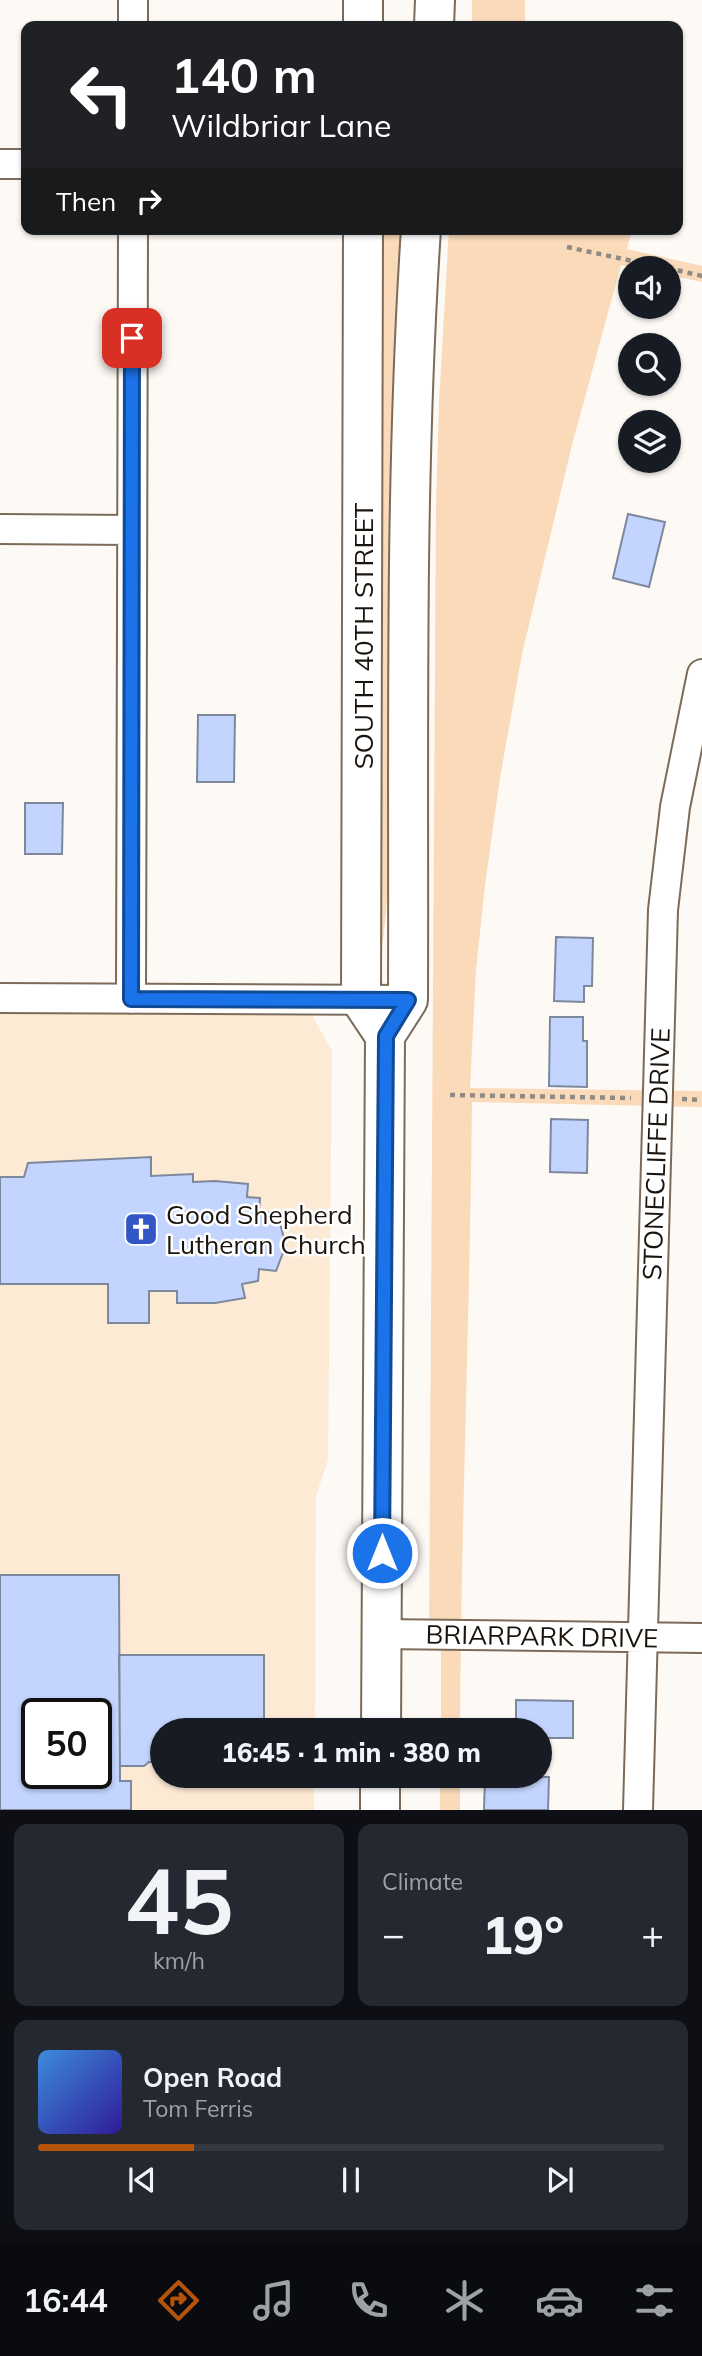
<!DOCTYPE html>
<html lang="en">
<head>
<meta charset="utf-8">
<style>
	:root { --surface:#171b24; --page:#242831; --text:#f1f3f6; --muted:#9ea1a6; --line:#363941; --accent:#b45309 }
	body { margin:0; font-family:Mulish,sans-serif; background:var(--page); color:var(--text); height:100vh; display:flex; flex-direction:column; font-size:26px; white-space:nowrap }
	* { box-sizing:border-box; margin:0 }
	p { font-size:23px; color:var(--muted) }
	.icon { flex:none; width:38px; height:38px; fill:none; stroke:currentColor; stroke-width:2; stroke-linecap:round; stroke-linejoin:round }
	.map { position:relative; height:1810px; overflow:hidden }
	.details { display:flex; flex-direction:column; gap:14px; padding:14px; background:#0d0f14; flex:1 }
	.details>* { flex:none }
	.banner { position:absolute; left:21px; top:21px; width:662px; height:214px; border-radius:14px; box-shadow:0 2px 5px #0004; background:#202124; color:#fff; overflow:hidden }
	.tools { position:absolute; left:618px; top:256px; display:grid; gap:14px }
	.tools a { display:grid; place-items:center; width:63px; height:63px; border-radius:50%; background:var(--surface); box-shadow:0 2px 5px #0004; font-size:35px }
	.speed { position:absolute; left:21px; top:1698px; display:flex; gap:14px; font-size:35px; font-weight:700; text-align:center }
	.speed>* { display:grid; place-content:center; width:91px; height:91px; border-radius:50%; background:var(--surface); box-shadow:0 2px 5px #0004; line-height:1 }
	.speed .limit { border:4px solid #111; border-radius:10px; background:#fff; color:#111 }
	.pin { position:absolute; display:grid; place-items:center; width:60px; height:60px; color:#fff; margin:-30px; border-radius:14px; box-shadow:0 4px 10px #0006 }
	.me { position:absolute; width:77px; margin:-38px; rotate:0deg; stroke-linejoin:round; filter:drop-shadow(0 0 5px #0008) }
	.turn { display:flex; align-items:center; gap:24px; height:147px; padding:0 35px; font-size:32px }
	.turn .icon { width:91px; height:91px; stroke-width:2.5 }
	.turn b { display:block; font-size:49px; line-height:60px }
	.then { display:flex; align-items:center; height:66px; padding:0 35px; background:#0003; gap:14px; font-size:26px }
	.big { font-size:52px; font-weight:800; line-height:1.1 }
	.details .widget { flex:1; display:flex; flex-direction:column; justify-content:center; gap:10px; min-width:0; padding:0 24px; border-radius:14px; background:var(--page) }
	.details .dial { align-items:center; gap:0 }
	.dial b { font-size:91px; line-height:1 }
	.song { display:flex; align-items:center; gap:21px }
	.cover { width:84px; height:84px; border-radius:10px; background:linear-gradient(135deg,hsl(210 70% 55%),hsl(250 70% 35%)) }
	.played { height:7px; border-radius:4px; background:linear-gradient(90deg,var(--accent) 25%,var(--line) 25%) }
	.keys { display:flex; justify-content:space-around; direction:ltr }
	.heat { display:flex; justify-content:space-between; align-items:center; font-size:38px; direction:ltr }
	.details .tiles { flex:1; display:grid; gap:14px; grid-template-columns:1fr 1fr }
	.widget:last-child { grid-column:span 2 }
	.trip { position:absolute; left:150px; top:1718px; width:402px; height:70px; border-radius:35px; background:var(--surface); box-shadow:0 2px 5px #0004; font-weight:800; line-height:70px; text-align:center }
	.tab-bar { display:flex; height:112px; justify-content:space-around; align-items:center; background:#090b0e; color:var(--muted) }
	.tab-bar .icon { width:49px; height:49px }
	.tab-bar .active { color:var(--accent) }
	.tab-bar b { font-size:32px; color:var(--text) }
	.map>svg:first-child { display:block }
</style>
</head>
<body>
<div class="map">
<svg width="702" height="1810" viewBox="0 0 702 1810">
	<rect width="100%" height="100%" fill="#fdf9f5"/>
	<path fill="#fdead5" fill-rule="evenodd" d="M0 998 303 999 332 1051 328 1460 316 1496 315 1731H163V1776H314V1810H0ZM37 1713H96V1773H37Z"/>
	<path fill="#fadab9" d="M472 0H525V26H472Z
		M380 229H401C392 374 390 519 390 664 390 760 395 859 381 955L378 958Z
		M449 229H632L627 249 702 266V282L669 275 668 268H636L621 265 572 445 522 654 500 778 485 885 476 970 470 1088 702 1091V1107L472 1102C470 1312 461 1521 460 1731H441V1636L429 1635 436 506 439 403Z
		M440 1776H460V1810H440Z"/>
	<path fill="#c3d5ff" stroke="#7e889d" stroke-width="2" fill-rule="evenodd" d="M628 514 665 522 649 587 613 578Z
		M198 715H235L234 782H197Z
		M25 803H63L62 854H25Z
		M556 937 593 938 592 986H584V1002L554 1001Z
		M550 1017H583V1041H587V1087L549 1086Z
		M551 1119 588 1120 587 1173 550 1172Z
		M151 1157V1176L193 1174V1182L215 1181 248 1184 247 1197 260 1198 259 1212 277 1213 286 1245 276 1271 259 1269 258 1281 242 1284 245 1298 215 1303H177V1291H149V1323H108V1284H0V1177H24L28 1163Z
		M0 1575H119L120 1781H131V1810H0ZM37 1713H96V1773H37Z
		M119 1655H264V1731H163V1762H149L144 1766H120Z
		M516 1700 573 1701V1738H541V1731H516Z
		M485 1776 549 1777 548 1810H484Z"/>
	<g fill="none" stroke-linecap="round" stroke-linejoin="round">
		<g stroke="#7c6b59" stroke-width="32">
			<path id="street" d="M133 26V0
				M0 164H26
				M0 529 132 530
				M0 998 408 1000
				M131 999 133 229
				M381 1634 702 1638
				M638 1810 663 910 675 807 702 674"/>
		</g>
		<g stroke="#7c6b59" stroke-width="42">
			<path id="secondary" d="M363 0V26
				M434 26 435 0
				M363 229 361 1000 385 1036
				M381 1731 385 1036 408 1000C409 743 404 486 421 229
				M380 1810V1776"/>
		</g>
		<path stroke="#908a85" stroke-width="4.5" stroke-dasharray="5 5" stroke-linecap="butt" d="M567 247 665 268
			M668 268 702 276
			M450 1095 631 1098
			M682 1099 702 1100"/>
		<use href="#street" stroke="#fff" stroke-width="28"/>
		<use href="#secondary" stroke="#fff" stroke-width="38"/>
	</g>
	<g fill="none" stroke-linecap="round" stroke-linejoin="round">
		<g stroke="#114b97" stroke-width="18">
			<path id="route" d="M132 338 131 999 408 1000 386 1036 382 1553"/>
		</g>
		<use href="#route" stroke="#1a73e8" stroke-width="12"/>
	</g>
	<defs>
		<g id="church-square" transform="scale(1.75)"><rect x="-9" y="-9" width="18" height="18" rx="4" fill="#3356c7" stroke="#fff"/><path d="M-1.2-6h2.4v3.5h3.3v2.4h-3.3V6h-2.4V-.1h-3.3v-2.4h3.3Z" fill="#fff"/></g>
	</defs>
	<g fill-rule="evenodd">
		<use href="#church-square" x="141" y="1229"/>
	</g>
	<g text-anchor="middle" dominant-baseline="central" stroke-width="5" stroke-linejoin="round" paint-order="stroke">
		<g font-size="26" fill="#1b140d" stroke="#fff">
			<text transform="translate(363 636) rotate(-90)">SOUTH 40TH STREET</text>
			<text transform="translate(656 1154) rotate(-88)">STONECLIFFE DRIVE</text>
			<text transform="translate(542 1636) rotate(1)">BRIARPARK DRIVE</text>
		</g>
		<g font-size="26" fill="#1b140d" stroke="#fff" text-anchor="start">
			<text x="166" y="1214">Good Shepherd<tspan x="166" dy="30">Lutheran Church</tspan></text>
		</g>
	</g>
</svg>
<div class="tools">
<a><svg class="icon" aria-label="sound" viewBox="0 0 24 24"><path d="M4 9h4l5-4v14l-5-4H4zM17 9q2 3 0 6"/></svg></a>
<a><svg class="icon" aria-label="search" viewBox="0 0 24 24"><circle cx="10" cy="10" r="6"/><path d="M15 15l6 6"/></svg></a>
<a><svg class="icon" aria-label="layers" viewBox="0 0 24 24"><path d="M12 4l9 5-9 5-9-5zM3 14l9 5 9-5"/></svg></a>
</div>
<div class="speed"><div class="limit">50</div></div>
<div class="pin" style="left:132px;top:338px;background:#d93025"><svg class="icon" aria-label="arrive" viewBox="0 0 24 24"><path d="M6 21V4h12l-3 4 3 4H6"/></svg></div>
<svg class="me" style="left:382px;top:1553px" viewBox="-20 -20 40 40"><circle r="17" fill="#1a73e8" stroke="#fff" stroke-width="3"/><path d="M0-11L8 9 0 5-8 9z" fill="#fff"/></svg>
<div class="trip">16:45 · 1 min · 380 m</div>
<div class="banner">
<div class="turn"><svg class="icon" aria-label="left" viewBox="0 0 24 24"><path d="M17 20v-9H6M10 6l-5 5 5 5"/></svg><div><b>140 m</b>Wildbriar Lane</div></div>
<div class="then">Then<svg class="icon" aria-label="right" viewBox="0 0 24 24"><path d="M7 20v-9h11M14 6l5 5-5 5"/></svg></div>
</div>
</div>
<section class="details">
<div class="tiles">
<div class="widget dial"><b>45</b><p>km/h</p></div>
<div class="widget"><p>Climate</p>
<div class="heat"><a>−</a><b class="big">19°</b><a>+</a></div>
</div>
<div class="widget">
<div class="song"><i class="cover"></i><div><b>Open Road</b><p>Tom Ferris</p></div></div>
<div class="played"></div>
<div class="keys"><svg class="icon" aria-label="previous" viewBox="0 0 24 24"><path d="M18 5L8 12l10 7zM5 5v14"/></svg><svg class="icon" aria-label="pause" viewBox="0 0 24 24"><path d="M8 5v14M16 5v14"/></svg><svg class="icon" aria-label="next" viewBox="0 0 24 24"><path d="M6 5l10 7-10 7zM19 5v14"/></svg></div>
</div>
</div>
</section>
<nav class="tab-bar">
<b>16:44</b>
<svg class="icon active" aria-label="directions" viewBox="0 0 24 24"><path d="M12 3l9 9-9 9-9-9zM9 14v-3h6M13 9l2 2-2 2"/></svg>
<svg class="icon" aria-label="music" viewBox="0 0 24 24"><path d="M9 18V5l10-2v13"/><circle cx="6" cy="18" r="3"/><circle cx="16" cy="16" r="3"/></svg>
<svg class="icon" aria-label="phone" viewBox="0 0 24 24"><path d="M5 4h4l2 5-3 2q2 4 5 5l2-3 5 2v4C11 20 4 13 5 4z"/></svg>
<svg class="icon" aria-label="climate" viewBox="0 0 24 24"><path d="M12 3v18M4 7l16 10M4 17L20 7"/></svg>
<svg class="icon" aria-label="car" viewBox="0 0 24 24"><path d="M5 17H2v-5l4-1 3-4h7l3 4 3 1v5h-3M9 17h6M6 11h13"/><circle cx="7" cy="17" r="2"/><circle cx="17" cy="17" r="2"/></svg>
<svg class="icon" aria-label="filters" viewBox="0 0 24 24"><path d="M4 7h16M4 17h16"/><circle cx="9" cy="7" r="2"/><circle cx="15" cy="17" r="2"/></svg>
</nav>
</body>
</html>
